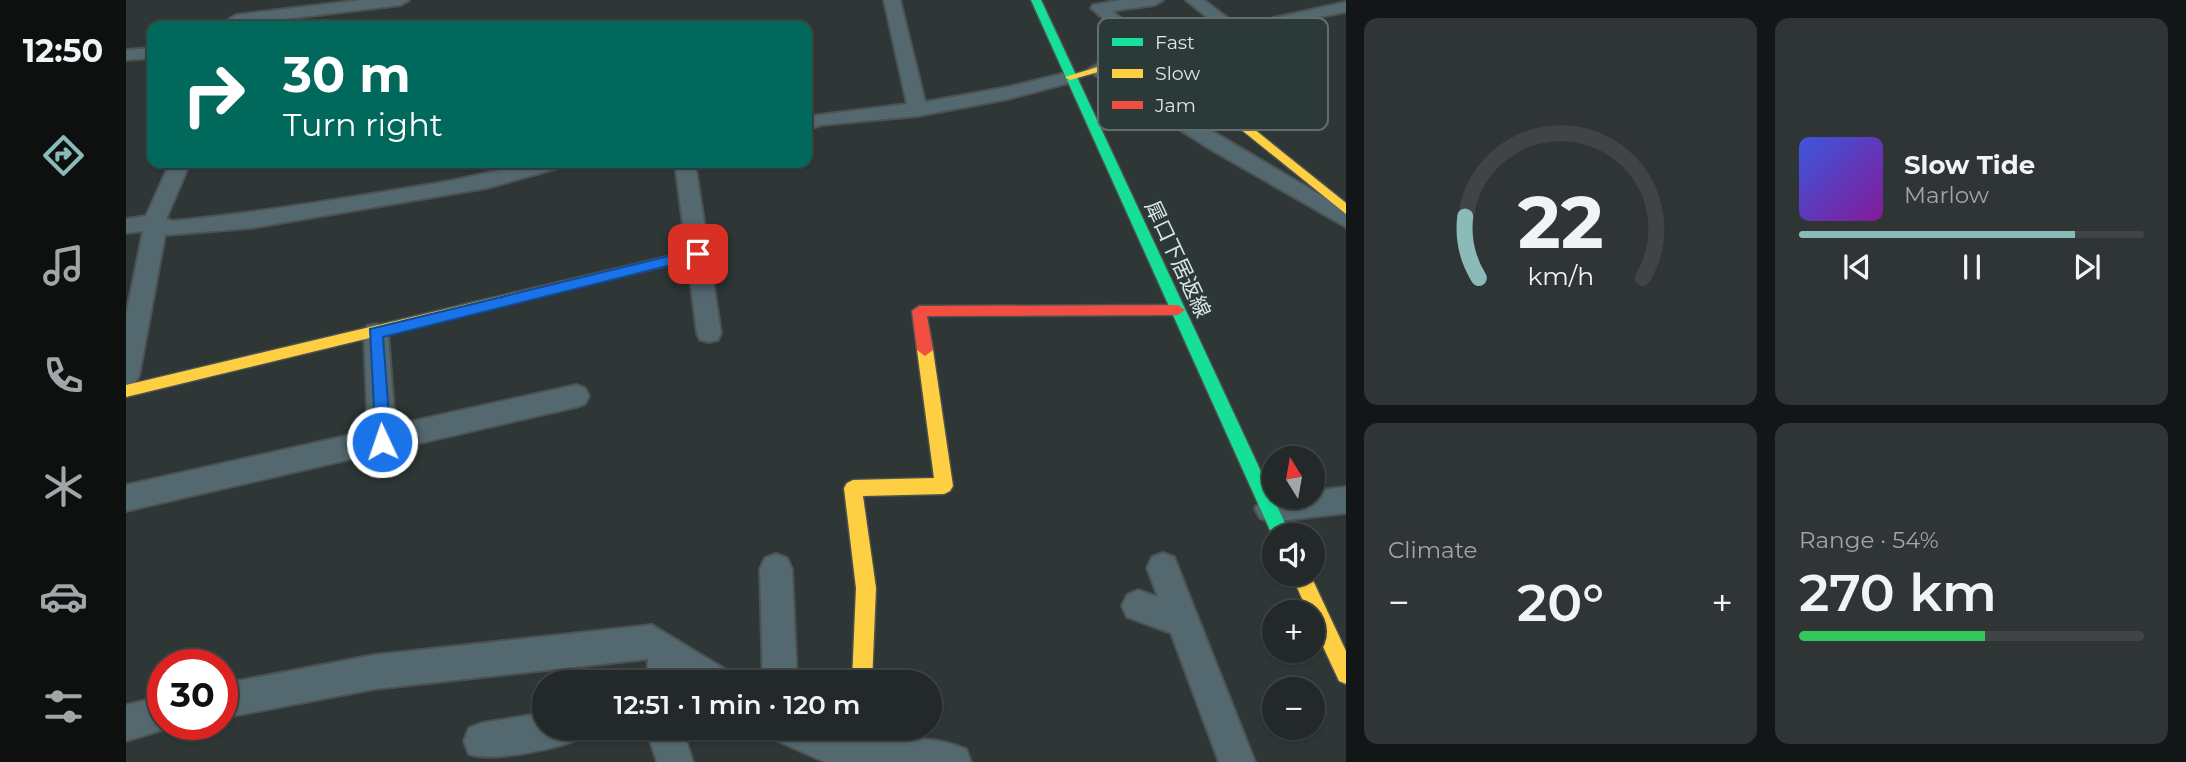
<!DOCTYPE html>
<html lang="en">
<head>
<meta charset="utf-8">
<style>
	:root { --surface:#232828; --page:#2f3434; --text:#f1f3f6; --muted:#a3a6a8; --line:#404445; --accent:#8bbbb9 }
	body { margin:0; font-family:Montserrat,"Noto Sans JP",sans-serif; background:var(--page); color:var(--text); height:100vh; display:flex; flex-direction:column; font-size:26px; white-space:nowrap }
	* { box-sizing:border-box; margin:0 }
	p { font-size:23px; color:var(--muted) }
	.icon { flex:none; width:38px; height:38px; fill:none; stroke:currentColor; stroke-width:2; stroke-linecap:round; stroke-linejoin:round }
	.map { position:relative; flex:1; overflow:hidden }
	.panel { display:flex; flex-direction:column; gap:18px; padding:18px; background:#131616; width:840px }
	.panel>* { flex:none }
	.top-card { position:absolute; left:21px; top:21px; width:665px; height:147px; border-radius:14px; box-shadow:0 2px 5px #0004,0 0 0 2px var(--line); background:#00695c; color:#fff; overflow:hidden }
	.needle { width:46px; rotate:349deg }
	.controls { position:absolute; left:1136px; top:446px; display:grid; gap:14px }
	.controls a { display:grid; place-items:center; width:63px; height:63px; border-radius:50%; background:var(--surface); box-shadow:0 2px 5px #0004,0 0 0 2px var(--line); font-size:35px }
	.speed { position:absolute; left:21px; top:649px; display:flex; gap:14px; font-size:35px; font-weight:700; text-align:center }
	.speed>* { display:grid; place-content:center; width:91px; height:91px; border-radius:50%; background:var(--surface); box-shadow:0 2px 5px #0004,0 0 0 2px var(--line); line-height:1 }
	.speed .limit { border:10px solid #d22; background:#fff; color:#111 }
	.pin { position:absolute; display:grid; place-items:center; width:60px; height:60px; color:#fff; margin:-30px; border-radius:14px; box-shadow:0 4px 10px #0006 }
	.me { position:absolute; width:77px; margin:-38px; rotate:357deg; stroke-linejoin:round; filter:drop-shadow(0 0 5px #0008) }
	.turn { display:flex; align-items:center; gap:24px; height:147px; padding:0 21px; font-size:32px }
	.turn .icon { width:91px; height:91px; stroke-width:2.5 }
	.turn b { display:block; font-size:49px; line-height:60px }
	.big { font-size:52px; font-weight:600; line-height:1.1 }
	.panel .tile { flex:1; display:flex; flex-direction:column; justify-content:center; gap:10px; min-width:0; padding:0 24px; border-radius:14px; background:var(--page) }
	.panel .dial { align-items:center; gap:0 }
	.dial svg { height:182px; overflow:visible; fill:none; stroke:var(--line); stroke-width:7; stroke-linecap:round; text-anchor:middle }
	.dial text { fill:var(--text); stroke:none }
	.song { display:flex; align-items:center; gap:21px }
	.cover { width:84px; height:84px; border-radius:10px; background:linear-gradient(135deg,hsl(230 70% 55%),hsl(290 70% 35%)) }
	.played { height:7px; border-radius:4px; background:linear-gradient(90deg,var(--accent) 80%,var(--line) 80%) }
	.keys { display:flex; justify-content:space-around; direction:ltr }
	.heat { display:flex; justify-content:space-between; align-items:center; font-size:38px; direction:ltr }
	.charge { height:10px; border-radius:5px; background:linear-gradient(90deg,#34c759 54%,var(--line) 0) }
	.panel .tiles { flex:1; display:grid; gap:18px; grid-template-columns:repeat(2,1fr) }
	.trip { position:absolute; left:406px; top:670px; width:410px; height:70px; border-radius:35px; background:var(--surface); box-shadow:0 2px 5px #0004,0 0 0 2px var(--line); font-weight:600; line-height:70px; text-align:center }
	main { display:flex; flex:1; min-height:0 }
	.dock { display:flex; flex-direction:column; width:126px; justify-content:space-around; align-items:center; background:#0e1010; color:var(--muted) }
	.dock .icon { width:49px; height:49px }
	.dock .on { color:var(--accent) }
	.dock b { font-size:32px; color:var(--text) }
	.map>svg:first-child { display:block }
</style>
</head>
<body>
<main>
<nav class="dock">
<b>12:50</b>
<svg class="icon on" aria-label="directions" viewBox="0 0 24 24"><path d="M12 3l9 9-9 9-9-9zM9 14v-3h6M13 9l2 2-2 2"/></svg>
<svg class="icon" aria-label="music" viewBox="0 0 24 24"><path d="M9 18V5l10-2v13"/><circle cx="6" cy="18" r="3"/><circle cx="16" cy="16" r="3"/></svg>
<svg class="icon" aria-label="phone" viewBox="0 0 24 24"><path d="M5 4h4l2 5-3 2q2 4 5 5l2-3 5 2v4C11 20 4 13 5 4z"/></svg>
<svg class="icon" aria-label="climate" viewBox="0 0 24 24"><path d="M12 3v18M4 7l16 10M4 17L20 7"/></svg>
<svg class="icon" aria-label="car" viewBox="0 0 24 24"><path d="M5 17H2v-5l4-1 3-4h7l3 4 3 1v5h-3M9 17h6M6 11h13"/><circle cx="7" cy="17" r="2"/><circle cx="17" cy="17" r="2"/></svg>
<svg class="icon" aria-label="filters" viewBox="0 0 24 24"><path d="M4 7h16M4 17h16"/><circle cx="9" cy="7" r="2"/><circle cx="15" cy="17" r="2"/></svg>
</nav>
<div class="map">
<svg width="1220" height="762" viewBox="0 0 1220 762">
	<rect width="100%" height="100%" fill="#2f3636"/>
	<g fill="none" stroke-linecap="round" stroke-linejoin="round">
		<g stroke="#4c5151" stroke-width="4">
			<path id="street" d="M235 0H283L275 5 110 25 102 20 110 15Z
				M758 0H774L799 102 882 87 944 72 953 77 950 81 882 99 792 116 695 125 681 130V118L685 116 781 104Z
				M995 0H1037L1029 5 986 11 1030 47 1096 30 1060 0H1078L1112 26 1220 2V12L1165 22 1027 58 1021 57 965 8 967 5Z
				M26 48V58L0 60V50Z
				M972 64 1220 210V227L1084 149 966 73 963 69Z
				M44 163H64L40 219 47 221C138 212 228 197 318 182 358 175 398 161 439 163L436 167 361 188 125 228 39 235 13 376 9 383 0 386V316L17 231 0 233V219L20 216Z
				M549 163H569L595 333 592 340 583 342 574 340 571 333Z
				M250 324 259 326 262 333 269 425 450 385 459 388 463 396 459 404 450 407 0 511V485L242 431 238 333 241 326Z
				M1220 487V513L1144 522 1134 518 1129 509 1134 500 1148 495 1186 497V491Z
				M1037 553 1048 557 1129 762H1093L1045 633 1001 617 996 606 1001 595 1012 590 1032 597 1021 568 1026 557Z
				M650 554 661 558 666 569 671 682H637L634 569 639 558Z
				M526 625 600 670 605 682H521L522 659 248 689 96 718V684L248 655Z
				M37 696V724L49 726 0 741V705Z
				M418 713V728H453L448 741C424 750 366 762 343 754L338 741 343 728 356 723Z
				M520 728H556L567 762H531Z
				M647 728H705L716 731V728H752V736C783 738 810 737 840 749L845 762H699L652 741Z"/>
		</g>
		<g stroke="#4c5151" stroke-width="3">
			<path id="fast" d="M905 0H915L1165 536H1148V539Z"/>
		</g>
		<g stroke="#4c5151" stroke-width="3">
			<path id="slow" d="M1023 51H1031L1220 203V214L1025 57 944 80 939 77Z
				M391 292 396 293 398 297 396 301 0 397V385Z
				M799 344 807 350 827 486 824 491 818 494 737 496 750 588 746 682H726L730 588 718 488 721 483 727 480 808 478 791 350Z
				M1165 574H1184L1220 651V684L1213 681 1186 623V612H1182Z"/>
		</g>
		<g stroke="#4c5151" stroke-width="3">
			<path id="jam" d="M572 249 579 254 577 257 391 302 384 297 391 292Z
				M1052 305 1059 310 1052 315 801 316 807 350 799 356 791 350 786 311 793 306Z"/>
		</g>
		<use href="#street" fill="#53696f" fill-rule="evenodd"/>
		<use href="#fast" fill="#16e098" fill-rule="evenodd"/>
		<use href="#slow" fill="#ffcf43" fill-rule="evenodd"/>
		<use href="#jam" fill="#f24e42" fill-rule="evenodd"/>
	</g>
	<path fill="#1a73e8" stroke="#114b97" stroke-width="2" d="M572 249 577 251V257L257 337 265 442 256 449 250 447 244 329Z"/>
	<g text-anchor="middle" dominant-baseline="central" stroke-width="7" stroke-linejoin="round" paint-order="stroke">
		<g font-size="21" fill="#dce5e4" stroke="#2c3939">
			<text transform="translate(1052 259) rotate(65)">犀口下居返線</text>
		</g>
	</g>
	<rect x="972" y="18" width="230" height="112" rx="10" fill="#2c3939" stroke="#616d6c" stroke-width="2"/>
	<rect x="986" y="38" width="31" height="8" fill="#16e098"/>
	<rect x="986" y="69" width="31" height="9" fill="#ffcf43"/>
	<rect x="986" y="101" width="31" height="8" fill="#f24e42"/>
	<g font-size="19" fill="#dce5e4">
		<text x="1029" y="49">Fast</text>
		<text x="1029" y="80">Slow</text>
		<text x="1029" y="112">Jam</text>
	</g>
</svg>
<div class="controls">
<a><svg class="needle" viewBox="-14 -14 28 28"><path d="M0-13l5 13h-10z" fill="#e53935"/><path d="M0 13l5-13h-10z" fill="#a3a6a8"/></svg></a>
<a><svg class="icon" aria-label="sound" viewBox="0 0 24 24"><path d="M4 9h4l5-4v14l-5-4H4zM17 9q2 3 0 6"/></svg></a>
<a>+</a>
<a>−</a>
</div>
<div class="speed"><div class="limit">30</div></div>
<div class="pin" style="left:572px;top:254px;background:#d93025"><svg class="icon" aria-label="arrive" viewBox="0 0 24 24"><path d="M6 21V4h12l-3 4 3 4H6"/></svg></div>
<svg class="me" style="left:256px;top:442px" viewBox="-20 -20 40 40"><circle r="17" fill="#1a73e8" stroke="#fff" stroke-width="3"/><path d="M0-11L8 9 0 5-8 9z" fill="#fff"/></svg>
<div class="trip">12:51 · 1 min · 120 m</div>
<div class="top-card">
<div class="turn"><svg class="icon" aria-label="right" viewBox="0 0 24 24"><path d="M7 20v-9h11M14 6l5 5-5 5"/></svg><div><b>30 m</b>Turn right</div></div>
</div>
</div>
<section class="panel">
<div class="tiles">
<div class="tile dial"><svg viewBox="0 0 100 80">
<path d="M14 69A42 42 0 1 1 86 69"/>
<path d="M14 69A42 42 0 0 1 8 42" stroke="#8bbbb9"/>
<text x="50" y="56" font-size="32" font-weight="700">22</text>
<text x="50" y="72" font-size="11">km/h</text>
</svg></div>
<div class="tile">
<div class="song"><i class="cover"></i><div><b>Slow Tide</b><p>Marlow</p></div></div>
<div class="played"></div>
<div class="keys"><svg class="icon" aria-label="previous" viewBox="0 0 24 24"><path d="M18 5L8 12l10 7zM5 5v14"/></svg><svg class="icon" aria-label="pause" viewBox="0 0 24 24"><path d="M8 5v14M16 5v14"/></svg><svg class="icon" aria-label="next" viewBox="0 0 24 24"><path d="M6 5l10 7-10 7zM19 5v14"/></svg></div>
</div>
<div class="tile"><p>Climate</p>
<div class="heat"><a>−</a><b class="big">20°</b><a>+</a></div>
</div>
<div class="tile"><p>Range · 54%</p><b class="big">270 km</b><div class="charge"></div></div>
</div>
</section>
</main>
</body>
</html>
